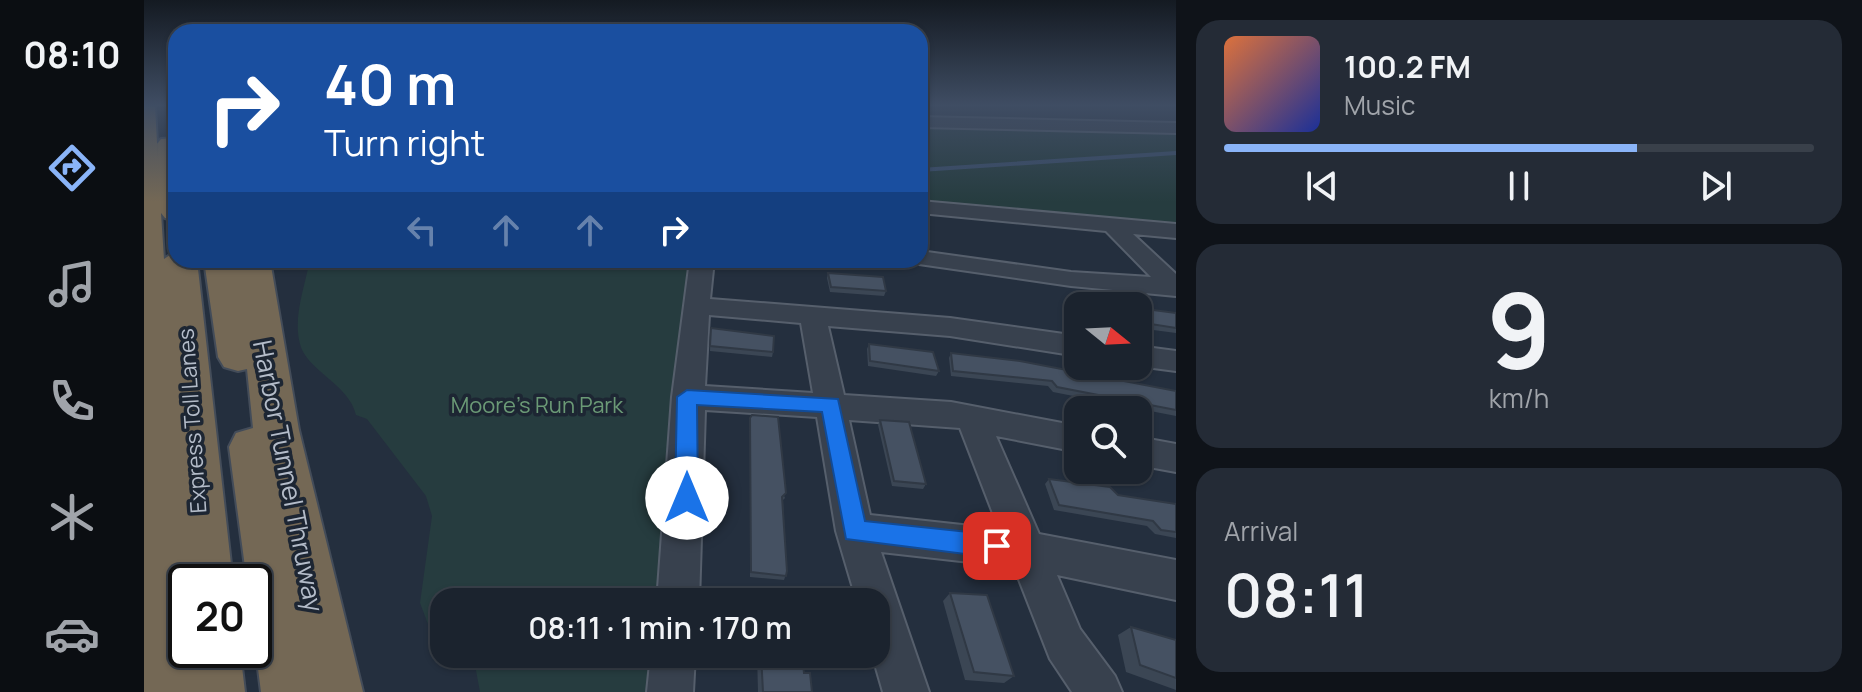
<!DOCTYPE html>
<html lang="en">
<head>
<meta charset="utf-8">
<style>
	:root { --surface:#1b232e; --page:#242b36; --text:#f1f3f6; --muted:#a0a4aa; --line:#39404a; --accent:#8ab4f8 }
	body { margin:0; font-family:Manrope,sans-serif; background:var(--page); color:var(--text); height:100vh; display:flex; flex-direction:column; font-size:30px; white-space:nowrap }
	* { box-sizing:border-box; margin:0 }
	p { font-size:26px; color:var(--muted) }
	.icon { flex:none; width:44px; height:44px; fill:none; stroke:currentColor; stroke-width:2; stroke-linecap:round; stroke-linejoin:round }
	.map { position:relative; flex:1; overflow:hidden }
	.side { display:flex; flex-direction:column; gap:20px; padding:20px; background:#0f1319; width:686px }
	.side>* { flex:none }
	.guide { position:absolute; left:24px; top:24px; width:760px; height:244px; border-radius:24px; box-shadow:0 2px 6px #0004,0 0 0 2px var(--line); background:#1a4fa0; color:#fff; overflow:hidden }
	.needle { width:52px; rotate:108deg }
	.buttons { position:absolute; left:920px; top:292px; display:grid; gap:16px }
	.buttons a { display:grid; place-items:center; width:88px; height:88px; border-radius:16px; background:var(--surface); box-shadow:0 2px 6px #0004,0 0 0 2px var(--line); font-size:40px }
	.speed { position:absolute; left:24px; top:564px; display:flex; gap:16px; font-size:40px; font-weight:700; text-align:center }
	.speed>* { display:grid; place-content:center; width:104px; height:104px; border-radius:50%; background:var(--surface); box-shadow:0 2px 6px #0004,0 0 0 2px var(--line); line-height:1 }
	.speed .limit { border:4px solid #111; border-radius:12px; background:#fff; color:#111 }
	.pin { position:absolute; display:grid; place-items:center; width:68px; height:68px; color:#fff; margin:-34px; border-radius:16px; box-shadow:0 4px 12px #0006 }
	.me { position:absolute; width:88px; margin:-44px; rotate:0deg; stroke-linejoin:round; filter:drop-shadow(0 0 6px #0008) }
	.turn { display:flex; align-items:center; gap:28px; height:168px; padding:0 24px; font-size:36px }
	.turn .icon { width:104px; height:104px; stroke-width:2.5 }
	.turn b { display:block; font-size:56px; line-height:68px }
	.lanes { display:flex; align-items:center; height:76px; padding:0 24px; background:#0003; justify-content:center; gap:40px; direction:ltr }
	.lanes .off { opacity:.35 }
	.big { font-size:60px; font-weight:600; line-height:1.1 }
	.side .widget { flex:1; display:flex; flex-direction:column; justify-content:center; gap:12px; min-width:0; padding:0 28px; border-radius:24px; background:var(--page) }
	.side .dial { align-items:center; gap:0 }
	.dial b { font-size:104px; line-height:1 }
	.song { display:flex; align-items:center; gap:24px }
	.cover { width:96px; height:96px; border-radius:12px; background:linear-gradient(135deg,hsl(20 70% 55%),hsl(230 70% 35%)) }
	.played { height:8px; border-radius:4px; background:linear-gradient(90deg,var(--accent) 70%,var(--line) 70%) }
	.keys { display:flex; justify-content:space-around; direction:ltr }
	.trip { position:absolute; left:286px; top:588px; width:460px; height:80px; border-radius:24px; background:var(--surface); box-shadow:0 2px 6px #0004,0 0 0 2px var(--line); font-weight:600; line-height:80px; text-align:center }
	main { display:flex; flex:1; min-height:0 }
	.tab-bar { display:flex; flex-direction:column; width:144px; justify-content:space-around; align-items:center; background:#0b0e12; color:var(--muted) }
	.tab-bar .icon { width:56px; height:56px }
	.tab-bar .active { color:var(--accent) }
	.tab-bar b { font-size:36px; color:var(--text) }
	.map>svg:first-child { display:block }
</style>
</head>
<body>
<main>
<nav class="tab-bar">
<b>08:10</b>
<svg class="icon active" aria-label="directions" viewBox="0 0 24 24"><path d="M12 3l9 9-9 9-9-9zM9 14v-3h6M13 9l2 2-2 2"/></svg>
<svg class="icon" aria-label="music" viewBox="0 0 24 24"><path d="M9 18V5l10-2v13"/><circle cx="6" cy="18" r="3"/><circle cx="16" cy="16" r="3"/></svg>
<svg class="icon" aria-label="phone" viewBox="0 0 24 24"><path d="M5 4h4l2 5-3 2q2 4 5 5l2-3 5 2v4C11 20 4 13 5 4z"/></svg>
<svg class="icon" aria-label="climate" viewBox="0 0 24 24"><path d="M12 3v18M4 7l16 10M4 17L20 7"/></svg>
<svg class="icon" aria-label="car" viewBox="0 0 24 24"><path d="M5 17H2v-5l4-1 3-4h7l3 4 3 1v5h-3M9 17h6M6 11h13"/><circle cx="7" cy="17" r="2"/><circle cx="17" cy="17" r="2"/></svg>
</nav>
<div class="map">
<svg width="1032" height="692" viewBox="0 0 1032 692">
	<rect width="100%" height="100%" fill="#242f3e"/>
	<path fill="#263c3f" d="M776 127 1032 132V226L776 205Z
		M154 260H551L518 602H300V649L292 645 276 603 288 516 282 496 223 419 212 415C205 384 162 370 156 344 149 318 160 289 165 264Z
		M310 654H513L510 692H336L331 665Z"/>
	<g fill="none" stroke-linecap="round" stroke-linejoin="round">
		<path stroke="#394c67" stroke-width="4" d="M776 170 1032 153"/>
		<g stroke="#565f6c" stroke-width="4">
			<path id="minor" d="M776 117 1032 123V133L776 127Z
				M776 201 1032 224V238L989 234 1032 274V296L927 286 768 263 766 260H776V251L927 272 1007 277 962 231 776 213Z
				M546 260H570L566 299 806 318 934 336V356L806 336 684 326 700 395 807 402 934 426V452L852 436 895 534 1032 560V600L913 575 936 629 971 676 978 692H928L906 659 870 567 737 552 785 692H739L728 654H732V602H713L692 531 673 417 561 410 555 602H513L528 397ZM565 315 657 323 669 393 561 386ZM705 420 816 428 855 529 726 515Z
				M994 346 1032 351V371L994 366Z
				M994 437 1032 444V472L994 465Z
				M507 654H551L549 692H503Z"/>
		</g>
		<g stroke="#434c59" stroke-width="4">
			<path id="highway" d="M0 105 11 107 14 160 13 144 17 139 32 138V221L21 218 17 213 20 259 32 251V260H53L89 582H42V650H96L101 692H0Z
				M60 260H126L155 430 219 692H117L110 637V582H103L85 447 92 433 109 428 103 369 94 371 80 367 74 357Z"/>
		</g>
		<use href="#minor" fill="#38414e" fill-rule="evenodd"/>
		<use href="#highway" fill="#746855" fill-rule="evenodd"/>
	</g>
	<path fill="#3b4654" d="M684 273 742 291 740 296 686 292 683 278Z
		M994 308 1032 313V333L994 328Z
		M567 328 629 352 628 357 566 351Z
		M725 344 795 371 792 376 724 366 723 349Z
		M807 353 1032 391V416L909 392 904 386 807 376 805 358Z
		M606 418 641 498 639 500 643 571 640 580 606 577Z
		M736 420 782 484 779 489 748 486 734 425Z
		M905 479 974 495 1032 504V538L1011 534 1003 526 910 510 901 484Z
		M806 593 870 676 860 683 821 680 799 601Z
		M987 627 1032 640V690L982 672 974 635Z
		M613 654H658L660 673 668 692H614Z"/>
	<path fill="#455162" stroke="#303945" stroke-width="2" d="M684 273 739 277 742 291 687 287Z
		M956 303 980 306H958Z
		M994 308 1032 313V328L994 322Z
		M567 328 630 336 629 352 566 346Z
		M725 344 789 352 795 371 726 361Z
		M807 353 876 361 1032 391V410L913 387 908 381 809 371Z
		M608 415 634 417 642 493 638 497 643 571 642 576 607 572 606 418Z
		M736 420 765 422 782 484 750 481Z
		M905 479 966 487 974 495 1032 504V532L1017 530 1009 521 915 505Z
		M806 593 843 595 870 676 830 672Z
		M987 627 1032 640V678L996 665Z
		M617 654H658L660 673H666L668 692H619Z"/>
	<linearGradient id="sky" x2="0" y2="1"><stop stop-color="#141a22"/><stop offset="0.52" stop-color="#3f4d63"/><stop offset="1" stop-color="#3f4d63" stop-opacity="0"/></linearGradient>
	<rect width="1032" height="202" fill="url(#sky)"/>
	<path fill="#1a73e8" stroke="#114b97" stroke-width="2" d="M543 390 694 399 721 521 853 535 862 538 866 546 862 555 853 558 702 539 678 412 553 405 554 498 551 506 543 509 535 506 531 498 533 397Z"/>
	<g text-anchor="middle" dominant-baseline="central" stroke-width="7" stroke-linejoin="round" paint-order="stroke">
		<g font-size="22" fill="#6b9a76" stroke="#1d2633">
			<text x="393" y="405">Moore's Run Park</text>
		</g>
		<g font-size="22" fill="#b4bcc9" stroke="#1d2633">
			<text transform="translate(48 421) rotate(-94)">Express Toll Lanes</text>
		</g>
		<g font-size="26" fill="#b4bcc9" stroke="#1d2633">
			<text transform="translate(145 476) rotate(79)">Harbor Tunnel Thruway</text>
		</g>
	</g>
</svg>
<div class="buttons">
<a><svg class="needle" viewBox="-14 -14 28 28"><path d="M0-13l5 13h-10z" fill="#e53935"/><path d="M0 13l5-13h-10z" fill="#a0a4aa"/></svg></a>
<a><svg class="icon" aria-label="search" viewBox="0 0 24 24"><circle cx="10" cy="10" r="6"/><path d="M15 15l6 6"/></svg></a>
</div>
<div class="speed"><div class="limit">20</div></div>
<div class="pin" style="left:853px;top:546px;background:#d93025"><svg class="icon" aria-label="arrive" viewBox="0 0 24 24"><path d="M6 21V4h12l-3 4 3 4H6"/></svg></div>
<svg class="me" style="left:543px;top:498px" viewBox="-20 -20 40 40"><circle r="19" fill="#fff"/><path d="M0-13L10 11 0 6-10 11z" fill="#1a73e8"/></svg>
<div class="trip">08:11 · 1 min · 170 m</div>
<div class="guide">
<div class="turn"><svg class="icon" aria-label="right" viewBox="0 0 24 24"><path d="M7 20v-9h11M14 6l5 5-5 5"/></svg><div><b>40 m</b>Turn right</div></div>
<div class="lanes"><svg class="icon off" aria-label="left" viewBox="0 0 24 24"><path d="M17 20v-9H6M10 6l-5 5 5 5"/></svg><svg class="icon off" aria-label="ahead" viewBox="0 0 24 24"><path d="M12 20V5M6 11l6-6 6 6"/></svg><svg class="icon off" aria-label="ahead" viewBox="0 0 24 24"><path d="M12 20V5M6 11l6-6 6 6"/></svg><svg class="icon" aria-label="right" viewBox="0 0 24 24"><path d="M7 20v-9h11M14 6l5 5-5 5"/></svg></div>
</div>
</div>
<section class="side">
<div class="widget">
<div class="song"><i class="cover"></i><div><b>100.2 FM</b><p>Music</p></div></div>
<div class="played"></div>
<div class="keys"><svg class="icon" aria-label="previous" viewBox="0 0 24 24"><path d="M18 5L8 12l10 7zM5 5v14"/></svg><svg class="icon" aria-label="pause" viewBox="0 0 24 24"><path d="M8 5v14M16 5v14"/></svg><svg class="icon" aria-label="next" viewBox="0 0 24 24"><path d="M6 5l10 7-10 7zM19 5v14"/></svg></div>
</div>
<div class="widget dial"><b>9</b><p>km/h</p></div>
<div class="widget"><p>Arrival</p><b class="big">08:11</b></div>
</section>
</main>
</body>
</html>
